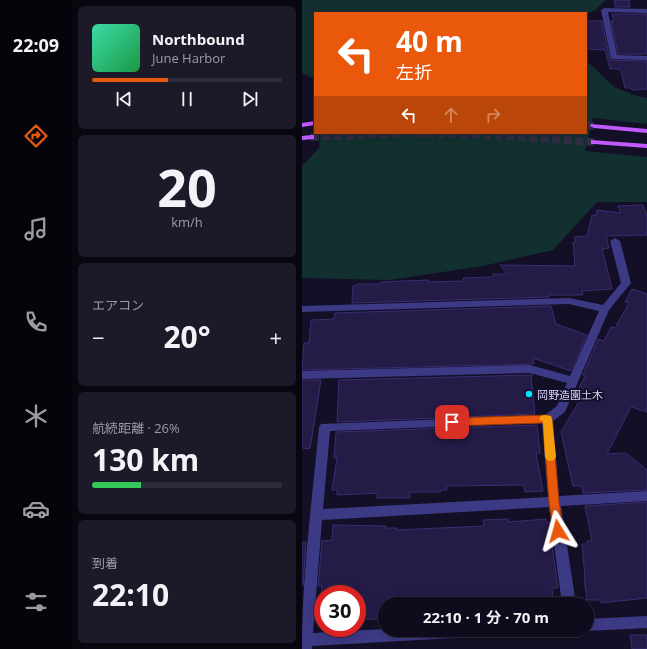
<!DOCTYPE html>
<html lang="ja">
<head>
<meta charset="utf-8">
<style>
	:root { --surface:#0e0b1c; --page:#1c1929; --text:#f1f3f6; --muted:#9b9ba3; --line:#2e2b3b; --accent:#ea580c }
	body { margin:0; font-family:"Open Sans","Noto Sans JP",sans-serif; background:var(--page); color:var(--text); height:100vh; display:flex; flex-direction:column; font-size:15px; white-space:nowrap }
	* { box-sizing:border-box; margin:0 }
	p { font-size:13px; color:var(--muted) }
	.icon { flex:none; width:22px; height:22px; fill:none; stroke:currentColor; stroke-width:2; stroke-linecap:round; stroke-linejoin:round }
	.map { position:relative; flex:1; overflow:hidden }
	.drawer { display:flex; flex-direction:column; gap:6px; padding:6px; background:#08060f; width:230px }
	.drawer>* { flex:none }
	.hud { position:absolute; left:12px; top:12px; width:273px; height:122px; border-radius:0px; box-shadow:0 2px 10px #0003,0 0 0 1px var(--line); background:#ea580c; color:#fff; overflow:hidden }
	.speed { position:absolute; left:12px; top:585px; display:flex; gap:8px; font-size:20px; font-weight:700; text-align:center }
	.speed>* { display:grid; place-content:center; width:52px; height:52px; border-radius:50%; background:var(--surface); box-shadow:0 2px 10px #0003,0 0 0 1px var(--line); line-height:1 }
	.speed .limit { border:6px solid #d22; background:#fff; color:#111 }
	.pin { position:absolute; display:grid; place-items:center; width:34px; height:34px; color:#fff; margin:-17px; border-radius:8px; box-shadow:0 2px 6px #0006 }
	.me { position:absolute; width:44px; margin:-22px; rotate:352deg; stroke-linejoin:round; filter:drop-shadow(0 0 3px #0008) }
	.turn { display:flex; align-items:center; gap:14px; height:84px; padding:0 16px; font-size:18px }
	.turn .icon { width:52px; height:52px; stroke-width:2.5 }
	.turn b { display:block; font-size:28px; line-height:34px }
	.lanes { display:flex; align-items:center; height:38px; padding:0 16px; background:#0003; justify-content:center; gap:20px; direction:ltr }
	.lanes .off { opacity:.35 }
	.big { font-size:30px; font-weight:700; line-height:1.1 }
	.drawer .tile { flex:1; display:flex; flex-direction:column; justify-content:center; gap:6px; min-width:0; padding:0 14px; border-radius:6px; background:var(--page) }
	.drawer .dial { align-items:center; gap:0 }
	.dial b { font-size:52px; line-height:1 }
	.song { display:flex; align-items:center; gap:12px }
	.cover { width:48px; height:48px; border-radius:6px; background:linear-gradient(135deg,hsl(160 70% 55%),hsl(140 70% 35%)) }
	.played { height:4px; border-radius:2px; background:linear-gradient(90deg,var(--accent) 40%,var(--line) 40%) }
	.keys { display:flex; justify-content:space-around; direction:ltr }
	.heat { display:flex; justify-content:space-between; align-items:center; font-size:22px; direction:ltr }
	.charge { height:6px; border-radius:3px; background:linear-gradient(90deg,#34c759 26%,var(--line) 0) }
	.trip { position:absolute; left:76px; top:597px; width:216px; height:40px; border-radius:20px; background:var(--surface); box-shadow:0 2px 10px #0003,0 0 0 1px var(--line); font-weight:700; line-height:40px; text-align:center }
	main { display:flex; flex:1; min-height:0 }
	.dock { display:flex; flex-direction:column; width:72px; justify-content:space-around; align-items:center; background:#06040b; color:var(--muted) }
	.dock .icon { width:28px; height:28px }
	.dock .active { color:var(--accent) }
	.dock b { font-size:18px; color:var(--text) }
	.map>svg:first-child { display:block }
</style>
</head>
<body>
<main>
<nav class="dock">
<b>22:09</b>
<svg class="icon active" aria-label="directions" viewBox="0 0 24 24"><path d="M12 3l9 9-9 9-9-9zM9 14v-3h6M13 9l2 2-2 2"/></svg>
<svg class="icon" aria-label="music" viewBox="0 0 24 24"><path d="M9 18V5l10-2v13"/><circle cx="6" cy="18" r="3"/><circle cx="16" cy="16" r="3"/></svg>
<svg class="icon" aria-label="phone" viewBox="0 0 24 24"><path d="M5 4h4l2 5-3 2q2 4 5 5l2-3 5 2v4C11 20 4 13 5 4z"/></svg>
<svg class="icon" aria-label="climate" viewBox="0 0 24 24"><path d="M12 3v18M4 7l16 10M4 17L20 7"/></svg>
<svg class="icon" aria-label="car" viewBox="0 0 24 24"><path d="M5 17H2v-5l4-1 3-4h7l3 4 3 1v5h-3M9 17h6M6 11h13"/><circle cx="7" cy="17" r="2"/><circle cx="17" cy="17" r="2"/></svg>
<svg class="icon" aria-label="filters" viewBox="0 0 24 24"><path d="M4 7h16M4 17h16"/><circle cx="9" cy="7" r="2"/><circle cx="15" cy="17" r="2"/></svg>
</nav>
<section class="drawer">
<div class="tile">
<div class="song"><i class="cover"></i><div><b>Northbound</b><p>June Harbor</p></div></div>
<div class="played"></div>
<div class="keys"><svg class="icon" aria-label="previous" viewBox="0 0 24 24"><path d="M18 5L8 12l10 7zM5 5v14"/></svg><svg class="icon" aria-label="pause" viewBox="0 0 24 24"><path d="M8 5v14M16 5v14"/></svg><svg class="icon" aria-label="next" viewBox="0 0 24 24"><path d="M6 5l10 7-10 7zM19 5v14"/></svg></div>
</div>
<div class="tile dial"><b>20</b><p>km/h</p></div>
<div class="tile"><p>エアコン</p>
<div class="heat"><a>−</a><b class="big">20°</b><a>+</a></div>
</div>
<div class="tile"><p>航続距離 · 26%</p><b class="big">130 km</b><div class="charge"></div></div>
<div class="tile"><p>到着</p><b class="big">22:10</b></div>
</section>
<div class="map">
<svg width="345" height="649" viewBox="0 0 345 649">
	<rect width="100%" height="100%" fill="#130f26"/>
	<path fill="#12302f" d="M0 0H304L292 11 284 14 13 13V79L0 73Z
		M284 60 312 87 335 96 345 98V124L291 118 283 151 345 157V202H295L251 250 181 266 87 280 0 278V166L17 148 18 133H284Z"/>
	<path fill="#241b47" stroke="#3b2d73" d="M312 0H327L328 7H313Z
		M310 14H345V54H316L309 21H312Z
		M284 21H300L308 60 345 61V89L330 90 329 88H323L319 71 317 69H308L303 50 284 49Z
		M341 205 345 216V235L304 236 307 248 300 249 310 289 280 291 281 295H246L247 297 50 303 51 286H54L55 284H79V282L126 280V282L162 281 161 278 189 277 192 276 191 274H205L198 265 273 266 271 242H274L272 237 285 236 290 215H294L295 210 319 213 316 206Z
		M330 289 345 294V412L329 407 305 454 324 453 345 470V490L281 493 280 486H271L259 432 281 395 275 392 283 376 281 375 296 339 302 341 309 327 313 328 327 303 323 302Z
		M249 306 254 324 285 335 269 371 231 358 232 364 0 370 2 343H7L9 320 32 319 33 313Z
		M228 375H231L229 376 233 414 35 422 37 380Z
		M0 380H19L8 449 0 448Z
		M235 425 238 453H234L241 491 223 492 222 485 144 486 145 490H139V492H108V498H75L76 493 35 495V490H30L35 458H32L34 432Z
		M345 502V598L299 603V600H285L282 578H283L280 544H285V541H290L283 506Z
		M206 519 207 522 244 519V522H247L256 588H250L251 604H83V619H62V613H55V594H19L20 586H16L20 541 30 540 31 525 84 526V528H95V530L182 526 181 520Z
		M0 542H4L1 585H0Z
		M328 635H345V649H330Z"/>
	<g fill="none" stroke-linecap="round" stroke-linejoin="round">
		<path stroke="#312d47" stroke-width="8" stroke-dasharray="8 3.5" stroke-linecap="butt" d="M284 125 292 126
			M9 137 107 133 192 135 292 142"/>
		<path fill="#3d3a85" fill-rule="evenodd" d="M302 8 345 9V13L306 12 315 55 345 56V60L309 59 299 10Z
			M313 238 318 241 329 283 307 310 263 412 251 421 257 496 345 491V501L259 506 274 604H260L247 507 20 520 11 633 83 629 195 630 193 634 188 636 10 646V649H0C0 575 10 501 17 427L19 424 243 415 255 406 265 383 228 373 0 379V371L228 365 268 376 297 311 267 304 0 312V306L267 298 301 305 319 283 308 241ZM240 423 246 497 21 509 28 431Z
			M345 616V628L285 631 282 630H285V619Z"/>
		<path fill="#c25bff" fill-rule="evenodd" d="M13 121V125L0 127V123Z
			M289 124 345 129V133L292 128 288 126Z
			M9 135H12V139L0 140V136Z
			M289 140 345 144V148L292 144H289Z"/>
	</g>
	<path fill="#ea580c" stroke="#983908" d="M245 415 249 416 250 419 257 502 262 531 260 535 256 536 252 535 251 531 247 502 241 423 150 426 146 425 145 422 146 420 150 418Z"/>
	<path fill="#f59e0b" d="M242 415 249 416 250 419 254 457 252 460 248 461 245 460 243 457 241 422 237 419 239 416Z"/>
	<circle fill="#00e5ff" stroke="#130f26" stroke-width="1.5" cx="227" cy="394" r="4"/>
	<g text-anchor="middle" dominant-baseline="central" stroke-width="4" stroke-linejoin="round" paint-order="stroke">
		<g font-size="11" fill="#d9d4ff" stroke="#130f26" text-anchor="start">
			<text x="235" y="394">岡野造園土木</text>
		</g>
	</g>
</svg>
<div class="speed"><div class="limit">30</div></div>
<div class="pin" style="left:150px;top:422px;background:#d93025"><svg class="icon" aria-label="arrive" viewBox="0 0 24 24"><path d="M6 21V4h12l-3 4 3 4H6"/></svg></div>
<svg class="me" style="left:256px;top:531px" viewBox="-20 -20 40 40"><path d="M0-17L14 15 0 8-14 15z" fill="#ea580c" stroke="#fff" stroke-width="4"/></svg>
<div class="trip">22:10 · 1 分 · 70 m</div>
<div class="hud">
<div class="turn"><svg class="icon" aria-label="left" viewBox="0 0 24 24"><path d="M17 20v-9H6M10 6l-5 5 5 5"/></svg><div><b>40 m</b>左折</div></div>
<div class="lanes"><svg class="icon" aria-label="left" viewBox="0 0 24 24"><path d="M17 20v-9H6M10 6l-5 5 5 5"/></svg><svg class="icon off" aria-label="ahead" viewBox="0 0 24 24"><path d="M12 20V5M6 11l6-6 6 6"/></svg><svg class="icon off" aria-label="right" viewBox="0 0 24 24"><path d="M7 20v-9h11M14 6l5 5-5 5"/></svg></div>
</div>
</div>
</main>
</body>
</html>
